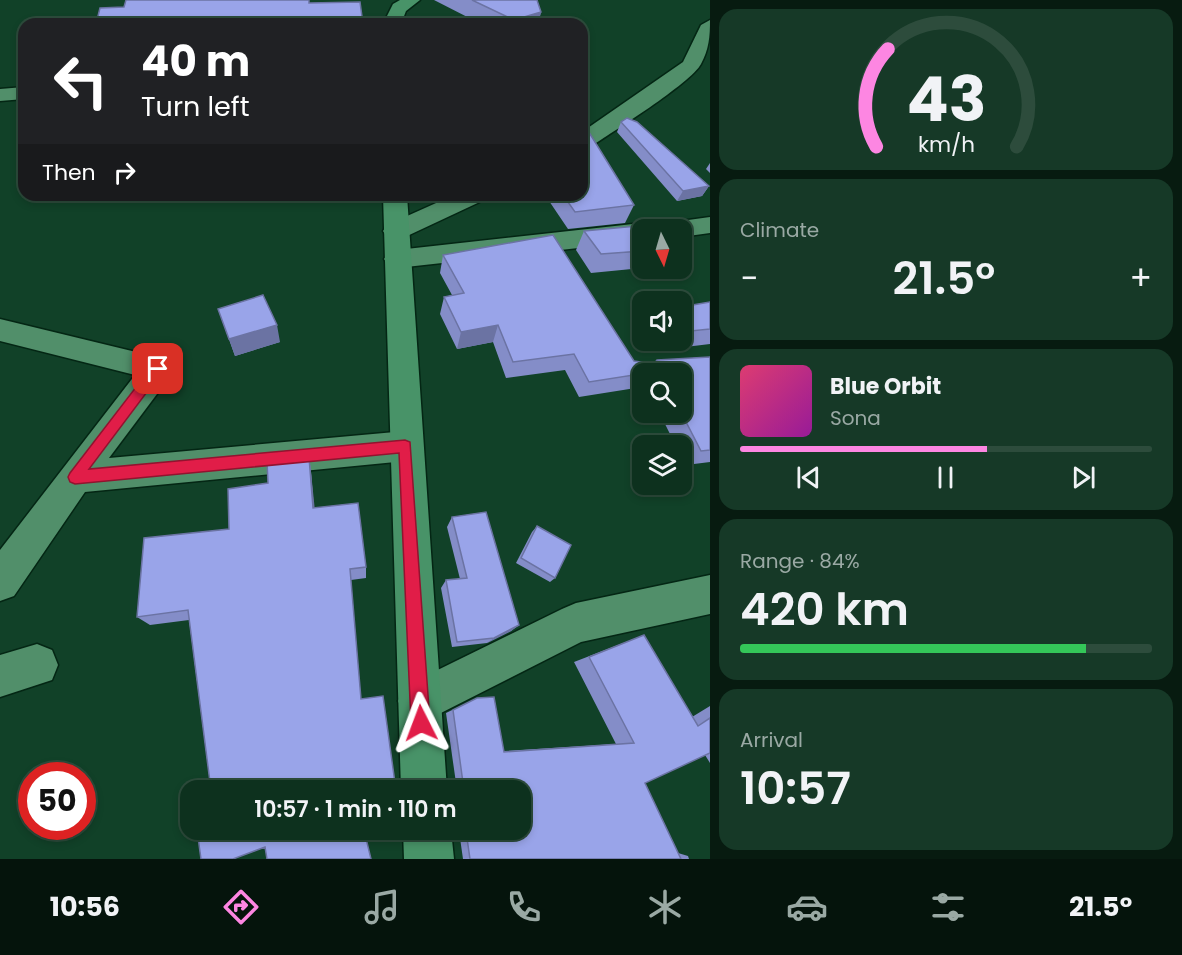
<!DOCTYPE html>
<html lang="en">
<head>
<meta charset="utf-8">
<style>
	:root { --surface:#0d311e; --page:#163927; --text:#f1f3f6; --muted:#9aa9a4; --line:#2d4c3c; --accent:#fd86e2 }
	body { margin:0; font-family:Poppins,sans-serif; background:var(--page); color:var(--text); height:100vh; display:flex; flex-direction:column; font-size:22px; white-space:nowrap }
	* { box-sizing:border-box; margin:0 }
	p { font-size:20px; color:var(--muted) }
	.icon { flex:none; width:33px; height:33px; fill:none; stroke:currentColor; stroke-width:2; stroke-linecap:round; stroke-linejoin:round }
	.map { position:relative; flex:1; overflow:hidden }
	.sheet { display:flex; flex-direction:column; gap:9px; padding:9px; background:#071b10; width:472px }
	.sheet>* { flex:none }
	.banner { position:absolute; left:18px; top:18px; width:570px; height:183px; border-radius:18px; box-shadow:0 3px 9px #0003,0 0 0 2px var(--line); background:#202124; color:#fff; overflow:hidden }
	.needle { width:39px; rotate:175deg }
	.fabs { position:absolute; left:632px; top:219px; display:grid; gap:12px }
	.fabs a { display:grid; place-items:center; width:60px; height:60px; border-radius:12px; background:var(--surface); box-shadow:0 3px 9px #0003,0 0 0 2px var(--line); font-size:30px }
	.speed { position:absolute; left:18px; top:762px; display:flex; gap:12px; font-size:30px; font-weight:700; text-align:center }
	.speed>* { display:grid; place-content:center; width:78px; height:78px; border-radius:50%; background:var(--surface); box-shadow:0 3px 9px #0003,0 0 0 2px var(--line); line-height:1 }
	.speed .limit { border:9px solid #d22; background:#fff; color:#111 }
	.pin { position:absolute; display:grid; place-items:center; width:51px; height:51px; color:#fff; margin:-26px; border-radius:12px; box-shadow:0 3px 9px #0006 }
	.me { position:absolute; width:66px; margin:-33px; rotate:357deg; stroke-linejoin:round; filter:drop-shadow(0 0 4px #0008) }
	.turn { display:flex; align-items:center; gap:21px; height:126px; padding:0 24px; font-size:27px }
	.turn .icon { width:78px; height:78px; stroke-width:2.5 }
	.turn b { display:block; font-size:42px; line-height:51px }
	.then { display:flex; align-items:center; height:57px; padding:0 24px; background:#0003; gap:12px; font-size:22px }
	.big { font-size:45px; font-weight:600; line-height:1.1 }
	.sheet .widget { flex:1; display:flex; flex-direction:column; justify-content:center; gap:9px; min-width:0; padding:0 21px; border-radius:18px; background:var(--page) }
	.sheet .dial { align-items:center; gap:0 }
	.dial svg { height:156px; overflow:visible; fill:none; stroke:var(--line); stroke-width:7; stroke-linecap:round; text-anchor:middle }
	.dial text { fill:var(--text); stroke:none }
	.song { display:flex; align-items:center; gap:18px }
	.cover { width:72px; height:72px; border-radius:9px; background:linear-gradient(135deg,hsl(340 70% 55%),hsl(300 70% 35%)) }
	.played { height:6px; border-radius:3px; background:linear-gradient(90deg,var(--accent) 60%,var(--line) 60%) }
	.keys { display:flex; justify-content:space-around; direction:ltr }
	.heat { display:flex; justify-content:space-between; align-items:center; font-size:33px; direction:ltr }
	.charge { height:9px; border-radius:4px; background:linear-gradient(90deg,#34c759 84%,var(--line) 0) }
	.trip { position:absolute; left:180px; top:780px; width:351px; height:60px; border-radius:18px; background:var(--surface); box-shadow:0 3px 9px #0003,0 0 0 2px var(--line); font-weight:600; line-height:60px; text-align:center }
	.menu { display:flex; height:96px; justify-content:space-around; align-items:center; background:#05140c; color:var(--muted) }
	.menu .icon { width:42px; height:42px }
	.menu .current { color:var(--accent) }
	.menu b { font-size:27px; color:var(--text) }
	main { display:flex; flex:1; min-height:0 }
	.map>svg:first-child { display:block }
</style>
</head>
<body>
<main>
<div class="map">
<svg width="710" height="859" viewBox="0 0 710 859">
	<rect width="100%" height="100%" fill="#114128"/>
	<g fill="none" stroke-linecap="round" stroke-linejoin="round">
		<g stroke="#042614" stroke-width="3">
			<path id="minor" d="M710 20C710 37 709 49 701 64 691 83 611 133 590 147L582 149V132L683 62 701 25Z
				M24 87V99L0 101V89Z
				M454 195H487L484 200 405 237 396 239 387 237 383 231 387 225Z
				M710 217V233L681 237V230H656L659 224Z
				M642 223 653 230H642V241L397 268 388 265 384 259 388 253 397 250Z
				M0 319 169 360 173 369 169 378 109 458 406 431 418 436 423 446 418 456 406 461 85 492 14 596 0 601V550L135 375 0 341Z
				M710 575V614L581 642 435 716 420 723 405 716 398 701 405 686 562 609 576 603Z
				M37 644 52 650 58 665 52 680 0 697V655Z"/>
		</g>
		<g stroke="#042614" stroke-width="3">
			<path id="major" d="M400 0H420L406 11 401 24H383L393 4Z
				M383 195H407L447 790H401Z
				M403 830H451L454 859H404Z"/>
		</g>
		<use href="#minor" fill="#518f6a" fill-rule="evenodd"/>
		<use href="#major" fill="#489368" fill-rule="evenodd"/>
	</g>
	<path fill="#848dc8" d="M434 0H537L541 12 538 24H481Z
		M621 122 709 186 702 196 677 201 617 132Z
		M710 163V173L706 169Z
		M545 195H582L634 205 625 223 568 229Z
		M642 230V268L591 273 576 250 584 231Z
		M443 255 634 361 653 364 657 360 710 357V462L686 465 681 455V446H676L659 412H681V374H642V387L579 397 565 370 506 378 493 342 457 349 440 314 444 297 452 295 440 273Z
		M710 302V344L644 352 630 331 642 314V340H681V307Z
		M218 309 280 342 235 356Z
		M309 457 311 472 314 508 366 567V578L351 580 355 790H211L189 620 150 625 137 617 229 529 268 483Z
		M452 517 519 625 511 631 487 643 452 647 441 588 446 580 460 579 447 527Z
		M537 526 555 578 550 582 516 563 532 532Z
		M644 635 692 717 710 706V763L705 755 645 783 678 853 688 856 689 859H463L459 831H462V830H520V790H457L446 713 477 698 504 751 616 744 574 662Z"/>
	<path fill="#6b73a3" d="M541 12 538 24H513L514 20Z
		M709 186 702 196 677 201 683 191Z
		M277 325 280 342 235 356 229 339Z
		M498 325 493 342 457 349 461 332Z
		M309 457 311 472 316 521 313 508Z
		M519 625 511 631 487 643 494 638Z"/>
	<path fill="#99a4e9" stroke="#6b73a3" stroke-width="1.5" d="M126 0H309V3L360 2 363 24H96L100 8 124 7Z
		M472 0H537L541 12 514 20Z
		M627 118 637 122 709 186 683 191 621 122Z
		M582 121 634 205 575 212 563 195H582Z
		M648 225 650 230H642V251L601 254 584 231Z
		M553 235 634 361 654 364 657 360 710 357V450L701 451 681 412V374H660L659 371 589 382 574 354 513 362 498 325 461 332 444 297 464 293 443 255Z
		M263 295 277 325 229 339 218 309Z
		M710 302V329L681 332V307Z
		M309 457 313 508 358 503 366 567 350 569 361 699 383 696 395 783 354 789 355 790H211L188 610 137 617 144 538 229 529 228 489 268 483 267 461Z
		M486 512 519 625 494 638 457 642 446 580 467 578 452 517Z
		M537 526 571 545 555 578 521 558Z
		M644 635 698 726 710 718V753L645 783 681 859H470L467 838 470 837 469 830H520V790H464L453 710 477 698 494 697 504 752 634 743 589 657Z
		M197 830H364L371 859H267L265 847 233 859H201Z"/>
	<path fill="#e11d48" stroke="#92132f" stroke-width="1.5" d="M158 363 162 365V372L89 469 405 440 410 442 430 723 427 730 421 732 414 730 411 723 399 453 75 484 70 482 68 477 70 473 153 365Z"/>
</svg>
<div class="fabs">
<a><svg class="needle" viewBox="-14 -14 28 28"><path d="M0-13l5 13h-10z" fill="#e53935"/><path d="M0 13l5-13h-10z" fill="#9aa9a4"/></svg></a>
<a><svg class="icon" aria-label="sound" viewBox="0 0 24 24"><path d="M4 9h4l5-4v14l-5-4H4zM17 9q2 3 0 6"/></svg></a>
<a><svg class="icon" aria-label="search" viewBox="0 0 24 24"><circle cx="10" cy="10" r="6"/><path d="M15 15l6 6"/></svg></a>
<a><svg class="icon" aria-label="layers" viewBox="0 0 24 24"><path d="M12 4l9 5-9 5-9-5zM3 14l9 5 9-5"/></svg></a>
</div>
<div class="speed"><div class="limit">50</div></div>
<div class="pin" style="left:158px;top:369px;background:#d93025"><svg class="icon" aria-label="arrive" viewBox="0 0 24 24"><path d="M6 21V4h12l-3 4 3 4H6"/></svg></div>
<svg class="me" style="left:421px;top:723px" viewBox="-20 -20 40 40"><path d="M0-17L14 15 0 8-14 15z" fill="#e11d48" stroke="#fff" stroke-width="4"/></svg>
<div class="trip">10:57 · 1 min · 110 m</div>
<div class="banner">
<div class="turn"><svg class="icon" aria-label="left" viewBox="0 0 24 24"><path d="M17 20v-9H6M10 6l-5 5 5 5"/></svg><div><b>40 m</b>Turn left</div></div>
<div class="then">Then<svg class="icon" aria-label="right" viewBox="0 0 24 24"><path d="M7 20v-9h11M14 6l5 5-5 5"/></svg></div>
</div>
</div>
<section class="sheet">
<div class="widget dial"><svg viewBox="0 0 100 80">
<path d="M14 69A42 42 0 1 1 86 69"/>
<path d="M14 69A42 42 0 0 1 20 19" stroke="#fd86e2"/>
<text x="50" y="56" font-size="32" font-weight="700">43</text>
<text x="50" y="72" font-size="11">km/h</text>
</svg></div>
<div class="widget"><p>Climate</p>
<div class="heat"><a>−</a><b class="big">21.5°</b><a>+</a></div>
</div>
<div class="widget">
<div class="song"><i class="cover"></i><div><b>Blue Orbit</b><p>Sona</p></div></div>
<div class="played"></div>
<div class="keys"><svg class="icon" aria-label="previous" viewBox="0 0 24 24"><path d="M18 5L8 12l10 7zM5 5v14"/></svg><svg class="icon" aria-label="pause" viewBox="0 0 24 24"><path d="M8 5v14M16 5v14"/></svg><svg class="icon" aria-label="next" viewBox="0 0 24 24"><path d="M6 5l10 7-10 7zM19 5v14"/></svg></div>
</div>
<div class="widget"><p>Range · 84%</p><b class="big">420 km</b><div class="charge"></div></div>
<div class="widget"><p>Arrival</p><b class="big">10:57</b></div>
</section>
</main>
<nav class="menu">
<b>10:56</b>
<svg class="icon current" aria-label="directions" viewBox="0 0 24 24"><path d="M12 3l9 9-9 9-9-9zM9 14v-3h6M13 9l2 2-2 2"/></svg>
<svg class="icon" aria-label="music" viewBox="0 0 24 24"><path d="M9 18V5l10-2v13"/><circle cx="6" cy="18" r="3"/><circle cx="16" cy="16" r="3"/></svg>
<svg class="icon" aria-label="phone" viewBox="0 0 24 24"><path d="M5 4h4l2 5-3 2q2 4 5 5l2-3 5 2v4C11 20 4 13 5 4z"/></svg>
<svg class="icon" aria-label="climate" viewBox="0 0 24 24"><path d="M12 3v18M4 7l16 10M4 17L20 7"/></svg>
<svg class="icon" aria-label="car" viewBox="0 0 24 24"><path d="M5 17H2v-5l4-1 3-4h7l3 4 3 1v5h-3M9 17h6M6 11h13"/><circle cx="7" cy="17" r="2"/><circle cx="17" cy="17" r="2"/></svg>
<svg class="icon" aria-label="filters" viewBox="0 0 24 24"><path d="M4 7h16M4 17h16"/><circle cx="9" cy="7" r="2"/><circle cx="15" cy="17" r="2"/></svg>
<b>21.5°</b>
</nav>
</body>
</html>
